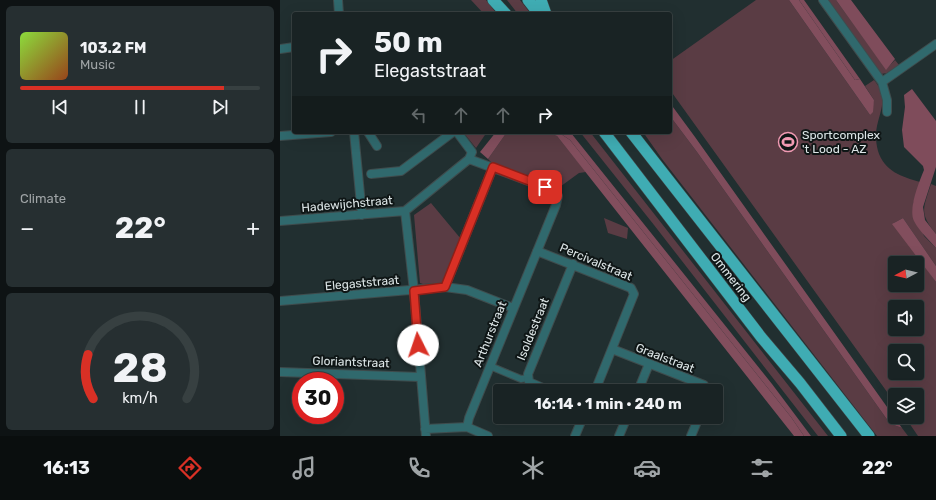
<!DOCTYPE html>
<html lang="en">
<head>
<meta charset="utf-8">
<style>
	:root { --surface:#192324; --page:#262f31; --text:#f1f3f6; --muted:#9fa4a6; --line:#374041; --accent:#d93025 }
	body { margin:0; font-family:Rubik,sans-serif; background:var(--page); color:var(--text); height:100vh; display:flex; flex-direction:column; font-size:15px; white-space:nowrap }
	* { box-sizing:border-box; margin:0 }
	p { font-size:13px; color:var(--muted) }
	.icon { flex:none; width:22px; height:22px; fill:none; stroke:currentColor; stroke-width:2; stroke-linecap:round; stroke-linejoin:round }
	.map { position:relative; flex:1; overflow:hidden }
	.drawer { display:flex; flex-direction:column; gap:6px; padding:6px; background:#0e1314; width:280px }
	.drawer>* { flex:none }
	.banner { position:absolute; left:12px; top:12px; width:380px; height:122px; border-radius:4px; box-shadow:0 4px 16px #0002,0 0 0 1px var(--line); background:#192324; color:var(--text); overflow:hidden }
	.needle { width:26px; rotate:263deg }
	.buttons { position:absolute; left:608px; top:256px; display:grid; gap:8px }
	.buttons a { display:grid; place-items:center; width:36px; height:36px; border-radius:4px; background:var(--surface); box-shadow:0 4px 16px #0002,0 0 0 1px var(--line); font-size:20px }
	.speed { position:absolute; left:12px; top:372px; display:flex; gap:8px; font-size:20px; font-weight:700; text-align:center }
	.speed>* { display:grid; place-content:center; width:52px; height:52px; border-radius:50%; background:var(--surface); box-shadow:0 4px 16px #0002,0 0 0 1px var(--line); line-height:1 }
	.speed .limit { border:6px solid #d22; background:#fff; color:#111 }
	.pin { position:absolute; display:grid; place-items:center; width:34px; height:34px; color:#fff; margin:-17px; border-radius:8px; box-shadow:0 2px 6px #0006 }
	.me { position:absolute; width:44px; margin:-22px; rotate:356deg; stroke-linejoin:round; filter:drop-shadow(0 0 3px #0008) }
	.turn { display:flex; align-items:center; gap:14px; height:84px; padding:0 16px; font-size:18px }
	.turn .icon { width:52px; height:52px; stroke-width:2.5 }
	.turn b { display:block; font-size:28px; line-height:34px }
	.lanes { display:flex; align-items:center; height:38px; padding:0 16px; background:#0003; justify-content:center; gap:20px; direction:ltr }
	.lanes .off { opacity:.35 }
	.big { font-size:30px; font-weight:700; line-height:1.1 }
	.drawer .card { flex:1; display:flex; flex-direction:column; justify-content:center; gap:6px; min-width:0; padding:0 14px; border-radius:6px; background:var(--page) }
	.drawer .dial { align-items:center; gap:0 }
	.dial svg { height:104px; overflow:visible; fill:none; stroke:var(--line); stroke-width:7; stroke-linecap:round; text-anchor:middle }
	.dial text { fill:var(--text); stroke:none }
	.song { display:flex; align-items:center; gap:12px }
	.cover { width:48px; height:48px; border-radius:6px; background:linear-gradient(135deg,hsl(90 70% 55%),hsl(20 70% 35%)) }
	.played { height:4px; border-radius:2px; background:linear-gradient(90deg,var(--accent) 85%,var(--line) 85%) }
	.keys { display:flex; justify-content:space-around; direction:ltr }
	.heat { display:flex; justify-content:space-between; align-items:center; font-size:22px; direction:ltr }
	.trip { position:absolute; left:213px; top:384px; width:230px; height:40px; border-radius:4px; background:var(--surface); box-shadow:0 4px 16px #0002,0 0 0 1px var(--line); font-weight:700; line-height:40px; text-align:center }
	.dock { display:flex; height:64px; justify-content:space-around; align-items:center; background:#0a0e0e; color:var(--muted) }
	.dock .icon { width:28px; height:28px }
	.dock .selected { color:var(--accent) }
	.dock b { font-size:18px; color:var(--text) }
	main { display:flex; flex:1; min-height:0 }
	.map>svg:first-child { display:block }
</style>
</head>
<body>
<main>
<section class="drawer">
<div class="card">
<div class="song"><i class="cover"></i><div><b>103.2 FM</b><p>Music</p></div></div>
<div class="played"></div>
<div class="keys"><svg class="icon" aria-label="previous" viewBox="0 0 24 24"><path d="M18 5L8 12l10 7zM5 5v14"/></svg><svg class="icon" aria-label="pause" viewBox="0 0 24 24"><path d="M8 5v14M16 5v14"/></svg><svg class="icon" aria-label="next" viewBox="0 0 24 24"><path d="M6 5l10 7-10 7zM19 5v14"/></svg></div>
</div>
<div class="card"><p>Climate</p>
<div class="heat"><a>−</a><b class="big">22°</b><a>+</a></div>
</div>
<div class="card dial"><svg viewBox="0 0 100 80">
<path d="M14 69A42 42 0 1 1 86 69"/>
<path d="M14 69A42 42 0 0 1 10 35" stroke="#d93025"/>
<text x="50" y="56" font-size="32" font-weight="700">28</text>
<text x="50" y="72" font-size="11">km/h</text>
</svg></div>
</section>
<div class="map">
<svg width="656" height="436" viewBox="0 0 656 436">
	<rect width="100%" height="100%" fill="#212f30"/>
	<path fill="#5a3c44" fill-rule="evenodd" d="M191 0H206L217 14H204Z
		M227 0H240L251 14H238Z
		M476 0H509L590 115 594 100 585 86 594 80C608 97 601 108 597 126 595 135 596 143 598 151 604 171 622 177 640 182L633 204 644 236 656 248V266L623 218 614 223 656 282V436H638L625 417H637V395H615V403L390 90V61ZM615 263H637V285H615ZM615 307H637V329H615ZM615 351H637V373H615Z
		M548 0H556L606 69 615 60 619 65 607 73 601 74Z
		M390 116 417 152 606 418 611 424 622 428 628 436H597L382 159 363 132H390Z
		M183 132H207L196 148Z
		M227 132H265L277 136 306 172 299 173 277 189 211 162 208 159Z
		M300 132H310L548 436H538L374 225Z
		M651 184 656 186V234C639 213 643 209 651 184Z
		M151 203 181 239 164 283 143 284 140 283 134 215Z
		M324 218 348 228 347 239 328 233Z"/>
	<path fill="#824e5d" d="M509 0H519L575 80 580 79 594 100 593 112 590 115Z
		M216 132H227L208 159 200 152Z
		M265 132H278L290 140 511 417 524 436H514L277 136Z
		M623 218 656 266V282L612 224Z"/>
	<path fill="#7f4c5b" d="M519 0H524L580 79 575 80Z
		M556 0H571L615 59 606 70Z
		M632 89 656 121V167L643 207 645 220 656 234V248C649 240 639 231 634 221 628 209 639 182 644 170L643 166 624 147 622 130 625 107 624 95Z
		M390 103 415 137 622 428 611 424 606 418 417 152 390 116Z
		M278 132 291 133 492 384 531 436H524L511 417 290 140Z"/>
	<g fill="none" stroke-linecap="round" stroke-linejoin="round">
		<g stroke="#3f4c4d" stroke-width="8">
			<path id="pedestrian" d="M210 366 241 379 248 378"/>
		</g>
		<g stroke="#3f4c4d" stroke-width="10">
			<path id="minor" d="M58 0 59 14
				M543 0 602 82 607 100V112
				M0 49 14 47
				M602 82 656 44
				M74 132 82 215
				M88 132 97 146
				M177 132 192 152 189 159
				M0 136 51 132
				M91 174 121 171 173 132
				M125 211 134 291 146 436
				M0 221 125 211 189 159
				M257 251 351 288 354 294 315 391
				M165 287 213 167
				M0 301 165 287 187 290 233 308
				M332 349 424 385 427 391
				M0 372 140 377
				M270 391 249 382 248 374 293 264
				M358 391 369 364
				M187 427 189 418 276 205 278 196 275 191 189 159
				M145 429 187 427 208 436
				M295 436 303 417
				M339 436 347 417
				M411 436 419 417"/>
		</g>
		<g stroke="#3f4c4d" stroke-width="12">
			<path id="trunk" d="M213 0 226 14
				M248 0 259 14
				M261 0 266 14
				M324 132 481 337 520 383 561 436
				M351 132 589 436"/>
		</g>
		<use href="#pedestrian" stroke="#30696d" stroke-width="6"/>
		<use href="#minor" stroke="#30696d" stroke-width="8"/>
		<use href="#trunk" stroke="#3facb3" stroke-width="11"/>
	</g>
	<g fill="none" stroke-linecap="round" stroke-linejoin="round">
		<g stroke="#8d1f18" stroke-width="10">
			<path id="route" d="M138 345 134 291 165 287 213 167 265 187"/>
		</g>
		<use href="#route" stroke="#d93025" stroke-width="7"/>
	</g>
	<defs>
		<g id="stadium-ring" transform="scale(1)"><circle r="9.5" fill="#0f1616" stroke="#f19ab3" stroke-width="1.5"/><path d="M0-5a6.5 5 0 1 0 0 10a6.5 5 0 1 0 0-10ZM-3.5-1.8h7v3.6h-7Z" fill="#f19ab3"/></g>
	</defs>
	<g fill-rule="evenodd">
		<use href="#stadium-ring" x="508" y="142"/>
	</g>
	<g text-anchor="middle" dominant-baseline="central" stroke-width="4" stroke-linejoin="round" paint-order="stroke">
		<g font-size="12" fill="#dde6e7" stroke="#0f1616" text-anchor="start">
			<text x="522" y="135">Sportcomplex<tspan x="522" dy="14">'t Lood - AZ</tspan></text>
		</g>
		<g font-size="12" fill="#dde6e7" stroke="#0f1616">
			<text transform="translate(67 204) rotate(-5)">Hadewijchstraat</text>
			<text transform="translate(316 262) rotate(23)">Percivalstraat</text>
			<text transform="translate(451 277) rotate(52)">Ommering</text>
			<text transform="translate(82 283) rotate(-5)">Elegaststraat</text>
			<text transform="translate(253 329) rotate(-68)">Isoldestraat</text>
			<text transform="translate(210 334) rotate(-68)">Arthurstraat</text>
			<text transform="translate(385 358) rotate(21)">Graalstraat</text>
			<text transform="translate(71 362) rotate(2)">Gloriantstraat</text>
		</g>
	</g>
</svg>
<div class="buttons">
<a><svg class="needle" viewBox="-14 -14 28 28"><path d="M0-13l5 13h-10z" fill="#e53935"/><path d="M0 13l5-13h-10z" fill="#9fa4a6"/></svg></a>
<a><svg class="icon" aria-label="sound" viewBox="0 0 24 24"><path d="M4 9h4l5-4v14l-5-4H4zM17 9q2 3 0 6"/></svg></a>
<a><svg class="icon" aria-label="search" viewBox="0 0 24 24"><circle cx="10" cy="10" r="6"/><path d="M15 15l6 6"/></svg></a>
<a><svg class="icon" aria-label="layers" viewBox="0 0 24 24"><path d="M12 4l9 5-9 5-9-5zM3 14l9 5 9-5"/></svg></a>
</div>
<div class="speed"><div class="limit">30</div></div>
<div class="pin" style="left:265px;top:187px;background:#d93025"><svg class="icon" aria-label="arrive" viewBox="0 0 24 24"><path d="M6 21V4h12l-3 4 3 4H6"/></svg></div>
<svg class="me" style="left:138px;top:345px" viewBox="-20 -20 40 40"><circle r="19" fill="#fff"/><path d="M0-13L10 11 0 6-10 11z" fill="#d93025"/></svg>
<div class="trip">16:14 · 1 min · 240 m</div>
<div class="banner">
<div class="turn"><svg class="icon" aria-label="right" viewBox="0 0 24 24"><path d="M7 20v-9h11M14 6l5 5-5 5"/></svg><div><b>50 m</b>Elegaststraat</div></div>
<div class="lanes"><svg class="icon off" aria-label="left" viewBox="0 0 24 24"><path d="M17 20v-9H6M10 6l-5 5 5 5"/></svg><svg class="icon off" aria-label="ahead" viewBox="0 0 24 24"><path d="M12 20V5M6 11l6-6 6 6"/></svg><svg class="icon off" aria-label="ahead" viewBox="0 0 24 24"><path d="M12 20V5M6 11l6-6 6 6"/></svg><svg class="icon" aria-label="right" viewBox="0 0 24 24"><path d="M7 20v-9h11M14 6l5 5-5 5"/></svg></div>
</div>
</div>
</main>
<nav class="dock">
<b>16:13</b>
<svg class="icon selected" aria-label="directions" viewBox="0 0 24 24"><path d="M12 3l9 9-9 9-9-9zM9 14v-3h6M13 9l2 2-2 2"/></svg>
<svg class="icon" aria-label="music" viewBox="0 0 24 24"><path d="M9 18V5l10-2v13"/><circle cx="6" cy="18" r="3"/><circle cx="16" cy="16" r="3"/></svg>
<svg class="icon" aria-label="phone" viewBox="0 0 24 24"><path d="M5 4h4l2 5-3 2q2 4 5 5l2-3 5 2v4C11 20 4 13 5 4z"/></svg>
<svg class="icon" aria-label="climate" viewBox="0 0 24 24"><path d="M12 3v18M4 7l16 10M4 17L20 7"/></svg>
<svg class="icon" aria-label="car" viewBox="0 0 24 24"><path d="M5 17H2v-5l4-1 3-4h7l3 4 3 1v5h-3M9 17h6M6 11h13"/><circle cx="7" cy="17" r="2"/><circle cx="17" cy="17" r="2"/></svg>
<svg class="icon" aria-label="filters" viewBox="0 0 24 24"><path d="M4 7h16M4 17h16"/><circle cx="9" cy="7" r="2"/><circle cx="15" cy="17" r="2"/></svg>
<b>22°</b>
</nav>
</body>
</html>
